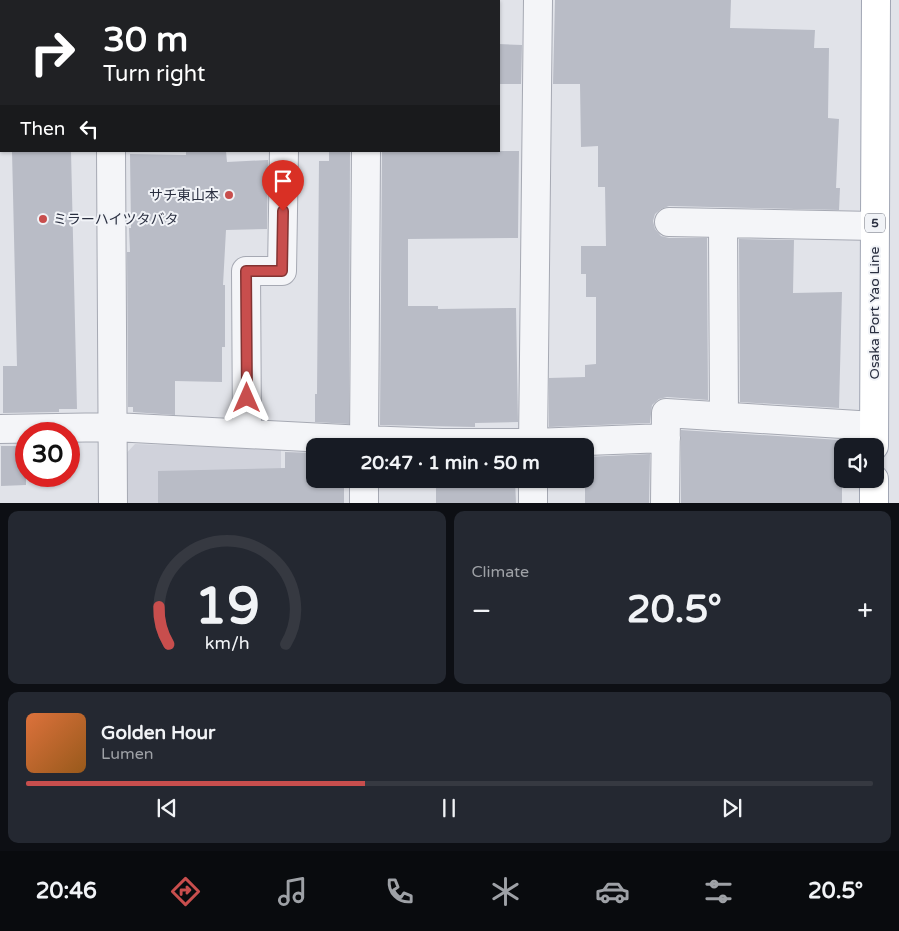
<!DOCTYPE html>
<html lang="en">
<head>
<meta charset="utf-8">
<style>
	:root { --surface:#171b24; --page:#242831; --text:#f1f3f6; --muted:#9ea1a6; --line:#363941; --accent:#c84e4d }
	body { margin:0; font-family:"Varela Round","Noto Sans JP",sans-serif; background:var(--page); color:var(--text); height:100vh; display:flex; flex-direction:column; font-size:19px; white-space:nowrap }
	* { box-sizing:border-box; margin:0 }
	p { font-size:16px; color:var(--muted) }
	.icon { flex:none; width:28px; height:28px; fill:none; stroke:currentColor; stroke-width:2; stroke-linecap:round; stroke-linejoin:round }
	.map { position:relative; height:503px; overflow:hidden }
	.panel { display:flex; flex-direction:column; gap:8px; padding:8px; background:#0d0f14; flex:1 }
	.panel>* { flex:none }
	.top-card { position:absolute; left:0px; top:0px; width:500px; height:152px; box-shadow:0 1px 4px #0004; background:#202124; color:#fff; overflow:hidden }
	.buttons { position:absolute; left:834px; top:438px; display:grid; gap:10px }
	.buttons a { display:grid; place-items:center; width:50px; height:50px; border-radius:10px; background:var(--surface); box-shadow:0 1px 4px #0004; font-size:25px }
	.speed { position:absolute; left:15px; top:422px; display:flex; gap:10px; font-size:25px; font-weight:700; text-align:center }
	.speed>* { display:grid; place-content:center; width:65px; height:65px; border-radius:50%; background:var(--surface); box-shadow:0 1px 4px #0004; line-height:1 }
	.speed .limit { border:8px solid #d22; background:#fff; color:#111 }
	.pin { position:absolute; display:grid; place-items:center; width:42px; height:42px; color:#fff; margin:-51px -21px; border-radius:50% 50% 50% 0; rotate:-45deg; box-shadow:0 0 5px #0007 }
	.pin .icon { rotate:45deg }
	.me { position:absolute; width:55px; margin:-28px; rotate:0deg; stroke-linejoin:round; filter:drop-shadow(0 0 4px #0008) }
	.turn { display:flex; align-items:center; gap:18px; height:105px; padding:0 20px; font-size:22px }
	.turn .icon { width:65px; height:65px; stroke-width:2.5 }
	.turn b { display:block; font-size:35px; line-height:42px }
	.then { display:flex; align-items:center; height:48px; padding:0 20px; background:#0003; gap:10px; font-size:19px }
	.big { font-size:38px; font-weight:800; line-height:1.1 }
	.panel .widget { flex:1; display:flex; flex-direction:column; justify-content:center; gap:8px; min-width:0; padding:0 18px; border-radius:10px; background:var(--page) }
	.panel .dial { align-items:center; gap:0 }
	.dial svg { height:130px; overflow:visible; fill:none; stroke:var(--line); stroke-width:7; stroke-linecap:round; text-anchor:middle }
	.dial text { fill:var(--text); stroke:none }
	.song { display:flex; align-items:center; gap:15px }
	.cover { width:60px; height:60px; border-radius:8px; background:linear-gradient(135deg,hsl(20 70% 55%),hsl(30 70% 35%)) }
	.played { height:5px; border-radius:2px; background:linear-gradient(90deg,var(--accent) 40%,var(--line) 40%) }
	.keys { display:flex; justify-content:space-around; direction:ltr }
	.heat { display:flex; justify-content:space-between; align-items:center; font-size:28px; direction:ltr }
	.panel .tiles { flex:1; display:grid; gap:8px; grid-template-columns:1fr 1fr }
	.widget:last-child { grid-column:span 2 }
	.trip { position:absolute; left:306px; top:438px; width:288px; height:50px; border-radius:10px; background:var(--surface); box-shadow:0 1px 4px #0004; font-weight:800; line-height:50px; text-align:center }
	.dock { display:flex; height:80px; justify-content:space-around; align-items:center; background:#090b0e; color:var(--muted) }
	.dock .icon { width:35px; height:35px }
	.dock .active { color:var(--accent) }
	.dock b { font-size:22px; color:var(--text) }
	.map>svg:first-child { display:block }
</style>
</head>
<body>
<div class="map">
<svg width="899" height="504" viewBox="0 0 899 504">
	<rect width="100%" height="100%" fill="#e1e3e9"/>
	<path fill="#d0d2db" d="M135 444 281 449V503H122L121 459Z"/>
	<path fill="#b9bcc6" d="M555 0H731L730 28 815 30 814 48H829L828 118 839 119 836 188H840L839 210 669 206 661 209 655 214 653 221 655 229 661 236 669 238H707L708 400 667 397 659 399 652 405 650 423 549 427V378L585 377V365L596 364V297H586V274H581V246H606L605 187H598V146L581 147 580 84H553Z
		M499 44 522 45 521 84H499Z
		M12 151H71L77 409H59V412L3 413V366H17Z
		M186 151H226L227 162 268 160 267 229 226 230 223 285H225V347H222V382L175 381V415L133 412V407H128L127 252H130L129 228H131L130 154 186 155Z
		M329 151H350L349 424 315 422V394H317L319 161H329Z
		M382 151H519L518 238 408 239V306H438V309L516 308 518 422 475 423V427L380 425Z
		M739 239 794 240 793 293 842 292 839 408 740 402Z
		M681 430 840 440 841 461H842V504H681Z
		M1 446H26V485L1 486Z
		M285 452 315 453V479H344V504H158V471L285 468Z
		M650 454 649 504 585 503V457Z
		M436 479H515L516 504H436Z"/>
	<g fill="none" stroke-linecap="round" stroke-linejoin="round">
		<g stroke="#a6a9b3" stroke-width="30">
			<path id="minor" d="M110 0V1
				M366 1V0
				M111 151 113 504
				M669 222 875 226
				M723 223 724 417
				M0 429 114 427 364 440 442 443H533L666 438
				M247 434 246 271H282L284 151
				M364 446 366 151
				M533 446 538 0
				M364 479V504
				M533 479V504
				M665 504 666 413 874 426"/>
		</g>
		<g stroke="#a1a6b4" stroke-width="30">
			<path id="primary" d="M874 446 876 0
				M874 504V479"/>
		</g>
		<use href="#minor" stroke="#f4f5f8" stroke-width="28"/>
		<use href="#primary" stroke="#fff" stroke-width="28"/>
	</g>
	<g fill="none" stroke-linecap="round" stroke-linejoin="round">
		<g stroke="#823332" stroke-width="12">
			<path id="route" d="M247 398 246 271H282L283 211"/>
		</g>
		<use href="#route" stroke="#c84e4d" stroke-width="9"/>
	</g>
	<g fill="#c84e4d" stroke="#f1f3f7" stroke-width="2">
		<circle cx="229" cy="195" r="5"/>
		<circle cx="43" cy="219" r="5"/>
	</g>
	<g text-anchor="middle" dominant-baseline="central" stroke-width="4" stroke-linejoin="round" paint-order="stroke">
		<rect fill="#f1f3f7" stroke="#666a77" stroke-width="1" x="865" y="213.5" width="20" height="19" rx="4"/>
		<g font-size="12" font-weight="bold" fill="#2a2f40">
			<text x="875" y="223">5</text>
		</g>
		<g font-size="14" fill="#2a2f40" stroke="#f1f3f7" text-anchor="end">
			<text x="219" y="195">サチ東山本</text>
			<text x="53" y="219" text-anchor="start">ミラーハイツタバタ</text>
		</g>
		<g font-size="14" fill="#2a2f40" stroke="#f1f3f7">
			<text transform="translate(874 313) rotate(-90)">Osaka Port Yao Line</text>
		</g>
	</g>
</svg>
<div class="buttons">
<a><svg class="icon" aria-label="sound" viewBox="0 0 24 24"><path d="M4 9h4l5-4v14l-5-4H4zM17 9q2 3 0 6"/></svg></a>
</div>
<div class="speed"><div class="limit">30</div></div>
<div class="pin" style="left:283px;top:211px;background:#d93025"><svg class="icon" aria-label="arrive" viewBox="0 0 24 24"><path d="M6 21V4h12l-3 4 3 4H6"/></svg></div>
<svg class="me" style="left:247px;top:398px" viewBox="-20 -20 40 40"><path d="M0-17L14 15 0 8-14 15z" fill="#c84e4d" stroke="#fff" stroke-width="4"/></svg>
<div class="trip">20:47 · 1 min · 50 m</div>
<div class="top-card">
<div class="turn"><svg class="icon" aria-label="right" viewBox="0 0 24 24"><path d="M7 20v-9h11M14 6l5 5-5 5"/></svg><div><b>30 m</b>Turn right</div></div>
<div class="then">Then<svg class="icon" aria-label="left" viewBox="0 0 24 24"><path d="M17 20v-9H6M10 6l-5 5 5 5"/></svg></div>
</div>
</div>
<section class="panel">
<div class="tiles">
<div class="widget dial"><svg viewBox="0 0 100 80">
<path d="M14 69A42 42 0 1 1 86 69"/>
<path d="M14 69A42 42 0 0 1 8 46" stroke="#c84e4d"/>
<text x="50" y="56" font-size="32" font-weight="700">19</text>
<text x="50" y="72" font-size="11">km/h</text>
</svg></div>
<div class="widget"><p>Climate</p>
<div class="heat"><a>−</a><b class="big">20.5°</b><a>+</a></div>
</div>
<div class="widget">
<div class="song"><i class="cover"></i><div><b>Golden Hour</b><p>Lumen</p></div></div>
<div class="played"></div>
<div class="keys"><svg class="icon" aria-label="previous" viewBox="0 0 24 24"><path d="M18 5L8 12l10 7zM5 5v14"/></svg><svg class="icon" aria-label="pause" viewBox="0 0 24 24"><path d="M8 5v14M16 5v14"/></svg><svg class="icon" aria-label="next" viewBox="0 0 24 24"><path d="M6 5l10 7-10 7zM19 5v14"/></svg></div>
</div>
</div>
</section>
<nav class="dock">
<b>20:46</b>
<svg class="icon active" aria-label="directions" viewBox="0 0 24 24"><path d="M12 3l9 9-9 9-9-9zM9 14v-3h6M13 9l2 2-2 2"/></svg>
<svg class="icon" aria-label="music" viewBox="0 0 24 24"><path d="M9 18V5l10-2v13"/><circle cx="6" cy="18" r="3"/><circle cx="16" cy="16" r="3"/></svg>
<svg class="icon" aria-label="phone" viewBox="0 0 24 24"><path d="M5 4h4l2 5-3 2q2 4 5 5l2-3 5 2v4C11 20 4 13 5 4z"/></svg>
<svg class="icon" aria-label="climate" viewBox="0 0 24 24"><path d="M12 3v18M4 7l16 10M4 17L20 7"/></svg>
<svg class="icon" aria-label="car" viewBox="0 0 24 24"><path d="M5 17H2v-5l4-1 3-4h7l3 4 3 1v5h-3M9 17h6M6 11h13"/><circle cx="7" cy="17" r="2"/><circle cx="17" cy="17" r="2"/></svg>
<svg class="icon" aria-label="filters" viewBox="0 0 24 24"><path d="M4 7h16M4 17h16"/><circle cx="9" cy="7" r="2"/><circle cx="15" cy="17" r="2"/></svg>
<b>20.5°</b>
</nav>
</body>
</html>
